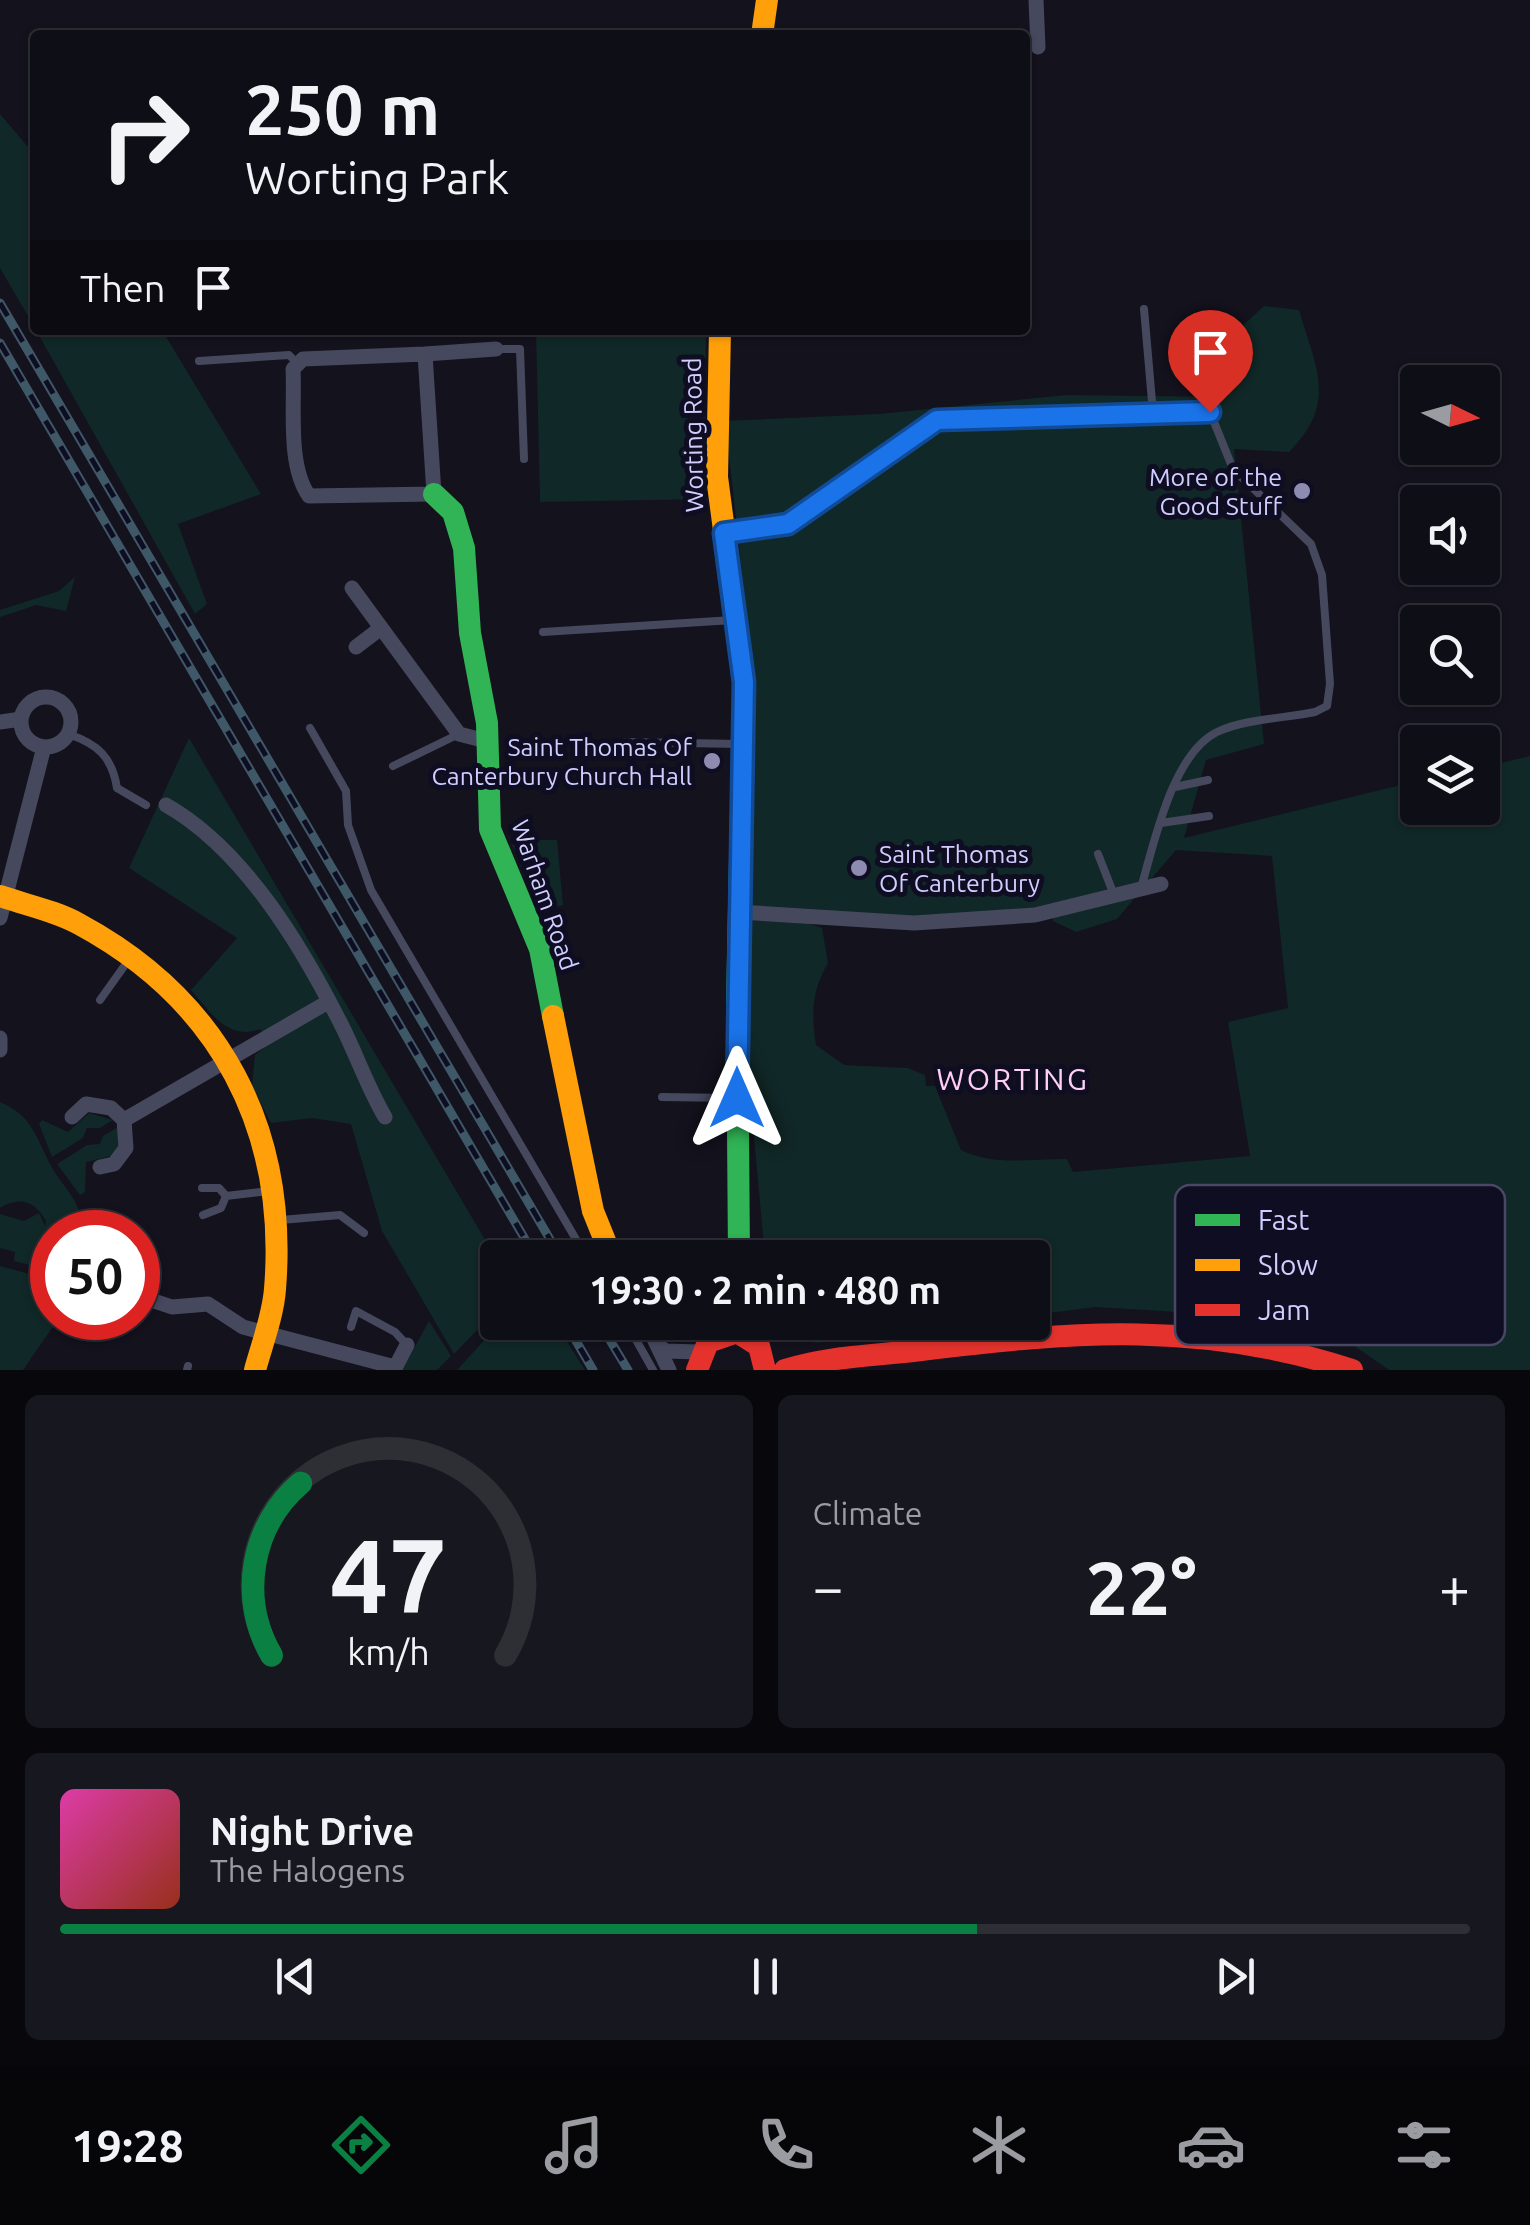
<!DOCTYPE html>
<html lang="en">
<head>
<meta charset="utf-8">
<style>
	:root { --surface:#0e0e16; --page:#17171f; --text:#f1f3f6; --muted:#9b9ca1; --line:#2e2e35; --accent:#0b8043 }
	body { margin:0; font-family:Ubuntu,sans-serif; background:var(--page); color:var(--text); height:100vh; display:flex; flex-direction:column; font-size:38px; white-space:nowrap }
	* { box-sizing:border-box; margin:0 }
	p { font-size:32px; color:var(--muted) }
	.icon { flex:none; width:55px; height:55px; fill:none; stroke:currentColor; stroke-width:2; stroke-linecap:round; stroke-linejoin:round }
	.map { position:relative; height:1370px; overflow:hidden }
	.panel { display:flex; flex-direction:column; gap:25px; padding:25px; background:#08080c; flex:1 }
	.panel>* { flex:none }
	.banner { position:absolute; left:30px; top:30px; width:1000px; height:305px; border-radius:10px; box-shadow:0 2px 8px #0004,0 0 0 2px var(--line); background:#0e0e16; color:var(--text); overflow:hidden }
	.needle { width:65px; rotate:95deg }
	.tools { position:absolute; left:1400px; top:365px; display:grid; gap:20px }
	.tools a { display:grid; place-items:center; width:100px; height:100px; border-radius:10px; background:var(--surface); box-shadow:0 2px 8px #0004,0 0 0 2px var(--line); font-size:50px }
	.speed { position:absolute; left:30px; top:1210px; display:flex; gap:20px; font-size:50px; font-weight:700; text-align:center }
	.speed>* { display:grid; place-content:center; width:130px; height:130px; border-radius:50%; background:var(--surface); box-shadow:0 2px 8px #0004,0 0 0 2px var(--line); line-height:1 }
	.speed .limit { border:15px solid #d22; background:#fff; color:#111 }
	.pin { position:absolute; display:grid; place-items:center; width:85px; height:85px; color:#fff; margin:-102px -42px; border-radius:50% 50% 50% 0; rotate:-45deg; box-shadow:0 0 10px #0007 }
	.pin .icon { rotate:45deg }
	.me { position:absolute; width:110px; margin:-55px; rotate:0deg; stroke-linejoin:round; filter:drop-shadow(0 0 8px #0008) }
	.turn { display:flex; align-items:center; gap:35px; height:210px; padding:0 50px; font-size:45px }
	.turn .icon { width:130px; height:130px; stroke-width:2.5 }
	.turn b { display:block; font-size:70px; line-height:85px }
	.then { display:flex; align-items:center; height:95px; padding:0 50px; background:#0003; gap:20px; font-size:38px }
	.big { font-size:75px; font-weight:700; line-height:1.1 }
	.panel .tile { flex:1; display:flex; flex-direction:column; justify-content:center; gap:15px; min-width:0; padding:0 35px; border-radius:15px; background:var(--page) }
	.panel .dial { align-items:center; gap:0 }
	.dial svg { height:260px; overflow:visible; fill:none; stroke:var(--line); stroke-width:7; stroke-linecap:round; text-anchor:middle }
	.dial text { fill:var(--text); stroke:none }
	.song { display:flex; align-items:center; gap:30px }
	.cover { width:120px; height:120px; border-radius:15px; background:linear-gradient(135deg,hsl(320 70% 55%),hsl(10 70% 35%)) }
	.played { height:10px; border-radius:5px; background:linear-gradient(90deg,var(--accent) 65%,var(--line) 65%) }
	.keys { display:flex; justify-content:space-around; direction:ltr }
	.heat { display:flex; justify-content:space-between; align-items:center; font-size:55px; direction:ltr }
	.panel .tiles { flex:1; display:grid; gap:25px; grid-template-columns:1fr 1fr }
	.tile:last-child { grid-column:span 2 }
	.trip { position:absolute; left:480px; top:1240px; width:570px; height:100px; border-radius:10px; background:var(--surface); box-shadow:0 2px 8px #0004,0 0 0 2px var(--line); font-weight:700; line-height:100px; text-align:center }
	.dock { display:flex; height:160px; justify-content:space-around; align-items:center; background:#060609; color:var(--muted) }
	.dock .icon { width:70px; height:70px }
	.dock .on { color:var(--accent) }
	.dock b { font-size:45px; color:var(--text) }
	.map>svg:first-child { display:block }
</style>
</head>
<body>
<div class="map">
<svg width="1530" height="1370" viewBox="0 0 1530 1370">
	<rect width="100%" height="100%" fill="#13121d"/>
	<path fill="#102827" fill-rule="evenodd" d="M0 114 35 155V328L0 268Z
		M1264 306 1299 310C1316 368 1338 403 1289 452L1234 449 1264 744 1206 760 1184 838 1417 781 1418 808H1482L1483 767 1530 756V1370H1389L1353 1345 1241 1316 1096 1307 1033 1315 1032 1258 765 1257 750 1094 746 921 754 812 755 686 725 421 879 414 1066 395 1228 397 1216 338 1240 328ZM1176 850 1272 856 1288 1008 1228 1022 1250 1156 1073 1172 1067 1159C1029 1158 997 1167 961 1150L935 1086H926L925 1075 908 1068 844 1065 816 1045C811 1012 812 991 828 963L822 928 801 921 1053 912V921L1076 932 1117 919Z
		M36 330H162L261 494 178 524 207 604 195 614Z
		M536 330H706L704 474 708 499 540 502Z
		M75 577 66 611 36 605 0 617V610L59 591Z
		M189 738 497 1260V1310L454 1354 382 1231 351 1124 312 1118 271 1123 252 1086 255 1055 269 1044 260 1029C228 1041 211 1013 191 990L237 938 129 868Z
		M518 840H557L563 905 539 911 512 845Z
		M0 1102C31 1115 35 1134 49 1162 62 1188 83 1200 82 1232H52V1271L14 1261 15 1252 0 1248V1214L24 1221 39 1213 45 1226 46 1221C35 1201 20 1196 0 1208Z
		M89 1113 113 1120 100 1128H87L83 1138 52 1157 39 1124 42 1120 68 1132Z
		M118 1127 120 1145 111 1156 86 1162 85 1192 80 1195 57 1164 87 1145 100 1144 103 1136Z
		M0 1266 52 1280V1318H59L23 1370H0Z
		M429 1321 451 1356 437 1370H402Z
		M500 1323H555L585 1370H457Z
		M771 1323V1322L976 1323 816 1343 781 1334Z"/>
	<g fill="none" stroke-linecap="round" stroke-linejoin="round">
		<path stroke="#46485e" stroke-width="8" d="M1144 309 1153 413
			M496 349H520L524 459
			M199 361 289 355 298 364
			M729 533 788 524 937 420 1210 412 1233 469 1311 544 1322 575 1330 684 1327 706 1315 712C1286 718 1244 719 1217 732 1172 754 1154 844 1141 888
			M543 632 733 620
			M310 728 346 791 348 825 371 890 587 1258
			M68 734C98 744 112 757 117 788L146 805
			M626 742 741 744
			M393 766 459 734
			M1175 787 1208 780
			M1161 823 1209 816
			M1098 854 1114 895
			M100 1000 130 958
			M662 1097 732 1098
			M202 1188H219L226 1196 269 1191
			M203 1215 221 1208 226 1196
			M281 1220 340 1215 364 1233
			M626 1322 653 1370
			M351 1327 356 1311 395 1332 407 1345
			M187 1370 188 1366"/>
		<path stroke="#46485e" stroke-width="15" d="M1036 0 1038 47
			M425 354 434 494 309 496C287 465 295 406 293 369L303 359Z
			M425 354 496 349
			M352 588 459 734 486 741
			M356 647 381 628
			M21 722a25 25 0 1 1 50 0a25 25 0 1 1-50 0Z
			M0 722 21 719
			M166 805C245 850 302 947 342 1026 357 1056 368 1088 385 1117
			M739 912 914 923 1035 915 1161 884
			M0 918 44 747
			M0 1038V1050
			M72 1117 86 1104 111 1108 124 1120 126 1148 114 1164 100 1167
			M124 1120 328 1002
			M138 1268C153 1283 151 1298 138 1314
			M148 1299 172 1307 208 1304 243 1327 395 1367
			M105 1318H132
			M646 1322 669 1370
			M657 1345 666 1351 699 1352
			M394 1370 407 1345"/>
		<path stroke="#30b455" stroke-width="22" d="M434 494 453 512 464 548 470 633 487 723 490 829 540 949 553 1016
			M739 1258 737 1003 742 765"/>
		<path stroke="#ff9f0a" stroke-width="22" d="M762 35 767 0
			M720 330 717 477 744 682 742 765
			M0 896C26 905 56 911 79 924 220 1000 288 1129 275 1289 273 1316 262 1344 255 1370
			M553 1016 593 1211 612 1258"/>
		<path stroke="#e5322d" stroke-width="22" d="M697 1370 708 1342 737 1332 759 1346 765 1370
			M785 1370C829 1356 875 1356 921 1350 1074 1331 1203 1321 1352 1370"/>
		<g stroke="#3f5867" stroke-width="9">
			<path id="rail" d="M0 303 561 1258
				M0 343 536 1258
				M565 1322 593 1370
				M599 1322 628 1370"/>
		</g>
		<use href="#rail" stroke="#0f0d22" stroke-width="5" stroke-dasharray="15" stroke-linecap="butt"/>
	</g>
	<g fill="none" stroke-linecap="round" stroke-linejoin="round">
		<g stroke="#114b97" stroke-width="25">
			<path id="route" d="M737 1098 744 682 724 533 788 524 937 420 1210 412"/>
		</g>
		<use href="#route" stroke="#1a73e8" stroke-width="18"/>
	</g>
	<g fill="#8d8cb0" stroke="#0f0d22" stroke-width="4">
		<circle cx="1302" cy="491" r="10"/>
		<circle cx="712" cy="761" r="10"/>
		<circle cx="859" cy="868" r="10"/>
	</g>
	<g text-anchor="middle" dominant-baseline="central" stroke-width="10" stroke-linejoin="round" paint-order="stroke">
		<g font-size="25" fill="#cfceff" stroke="#0f0d22">
			<text transform="translate(693 435) rotate(-91)">Worting Road</text>
			<text transform="translate(545 895) rotate(71)">Warham Road</text>
		</g>
		<g font-size="25" fill="#cfceff" stroke="#0f0d22" text-anchor="end">
			<text x="1282" y="477">More of the<tspan x="1282" dy="29">Good Stuff</tspan></text>
			<text x="692" y="747">Saint Thomas Of<tspan x="692" dy="29">Canterbury Church Hall</tspan></text>
			<text x="879" y="854" text-anchor="start">Saint Thomas<tspan x="879" dy="29">Of Canterbury</tspan></text>
		</g>
		<g font-size="30" letter-spacing="2.5" fill="#ffd0f2" stroke="#0f0d22">
			<text x="1013" y="1079">WORTING</text>
		</g>
	</g>
	<rect x="1175" y="1185" width="330" height="160" rx="15" fill="#0f0d22" stroke="#494764" stroke-width="2.5"/>
	<rect x="1195" y="1214" width="45" height="12" fill="#30b455"/>
	<rect x="1195" y="1259" width="45" height="12" fill="#ff9f0a"/>
	<rect x="1195" y="1304" width="45" height="12" fill="#e5322d"/>
	<g font-size="28" fill="#cfceff">
		<text x="1258" y="1230">Fast</text>
		<text x="1258" y="1275">Slow</text>
		<text x="1258" y="1320">Jam</text>
	</g>
</svg>
<div class="tools">
<a><svg class="needle" viewBox="-14 -14 28 28"><path d="M0-13l5 13h-10z" fill="#e53935"/><path d="M0 13l5-13h-10z" fill="#9b9ca1"/></svg></a>
<a><svg class="icon" aria-label="sound" viewBox="0 0 24 24"><path d="M4 9h4l5-4v14l-5-4H4zM17 9q2 3 0 6"/></svg></a>
<a><svg class="icon" aria-label="search" viewBox="0 0 24 24"><circle cx="10" cy="10" r="6"/><path d="M15 15l6 6"/></svg></a>
<a><svg class="icon" aria-label="layers" viewBox="0 0 24 24"><path d="M12 4l9 5-9 5-9-5zM3 14l9 5 9-5"/></svg></a>
</div>
<div class="speed"><div class="limit">50</div></div>
<div class="pin" style="left:1210px;top:412px;background:#d93025"><svg class="icon" aria-label="arrive" viewBox="0 0 24 24"><path d="M6 21V4h12l-3 4 3 4H6"/></svg></div>
<svg class="me" style="left:737px;top:1098px" viewBox="-20 -20 40 40"><path d="M0-17L14 15 0 8-14 15z" fill="#1a73e8" stroke="#fff" stroke-width="4"/></svg>
<div class="trip">19:30 · 2 min · 480 m</div>
<div class="banner">
<div class="turn"><svg class="icon" aria-label="right" viewBox="0 0 24 24"><path d="M7 20v-9h11M14 6l5 5-5 5"/></svg><div><b>250 m</b>Worting Park</div></div>
<div class="then">Then<svg class="icon" aria-label="arrive" viewBox="0 0 24 24"><path d="M6 21V4h12l-3 4 3 4H6"/></svg></div>
</div>
</div>
<section class="panel">
<div class="tiles">
<div class="tile dial"><svg viewBox="0 0 100 80">
<path d="M14 69A42 42 0 1 1 86 69"/>
<path d="M14 69A42 42 0 0 1 23 16" stroke="#0b8043"/>
<text x="50" y="56" font-size="32" font-weight="700">47</text>
<text x="50" y="72" font-size="11">km/h</text>
</svg></div>
<div class="tile"><p>Climate</p>
<div class="heat"><a>−</a><b class="big">22°</b><a>+</a></div>
</div>
<div class="tile">
<div class="song"><i class="cover"></i><div><b>Night Drive</b><p>The Halogens</p></div></div>
<div class="played"></div>
<div class="keys"><svg class="icon" aria-label="previous" viewBox="0 0 24 24"><path d="M18 5L8 12l10 7zM5 5v14"/></svg><svg class="icon" aria-label="pause" viewBox="0 0 24 24"><path d="M8 5v14M16 5v14"/></svg><svg class="icon" aria-label="next" viewBox="0 0 24 24"><path d="M6 5l10 7-10 7zM19 5v14"/></svg></div>
</div>
</div>
</section>
<nav class="dock">
<b>19:28</b>
<svg class="icon on" aria-label="directions" viewBox="0 0 24 24"><path d="M12 3l9 9-9 9-9-9zM9 14v-3h6M13 9l2 2-2 2"/></svg>
<svg class="icon" aria-label="music" viewBox="0 0 24 24"><path d="M9 18V5l10-2v13"/><circle cx="6" cy="18" r="3"/><circle cx="16" cy="16" r="3"/></svg>
<svg class="icon" aria-label="phone" viewBox="0 0 24 24"><path d="M5 4h4l2 5-3 2q2 4 5 5l2-3 5 2v4C11 20 4 13 5 4z"/></svg>
<svg class="icon" aria-label="climate" viewBox="0 0 24 24"><path d="M12 3v18M4 7l16 10M4 17L20 7"/></svg>
<svg class="icon" aria-label="car" viewBox="0 0 24 24"><path d="M5 17H2v-5l4-1 3-4h7l3 4 3 1v5h-3M9 17h6M6 11h13"/><circle cx="7" cy="17" r="2"/><circle cx="17" cy="17" r="2"/></svg>
<svg class="icon" aria-label="filters" viewBox="0 0 24 24"><path d="M4 7h16M4 17h16"/><circle cx="9" cy="7" r="2"/><circle cx="15" cy="17" r="2"/></svg>
</nav>
</body>
</html>
